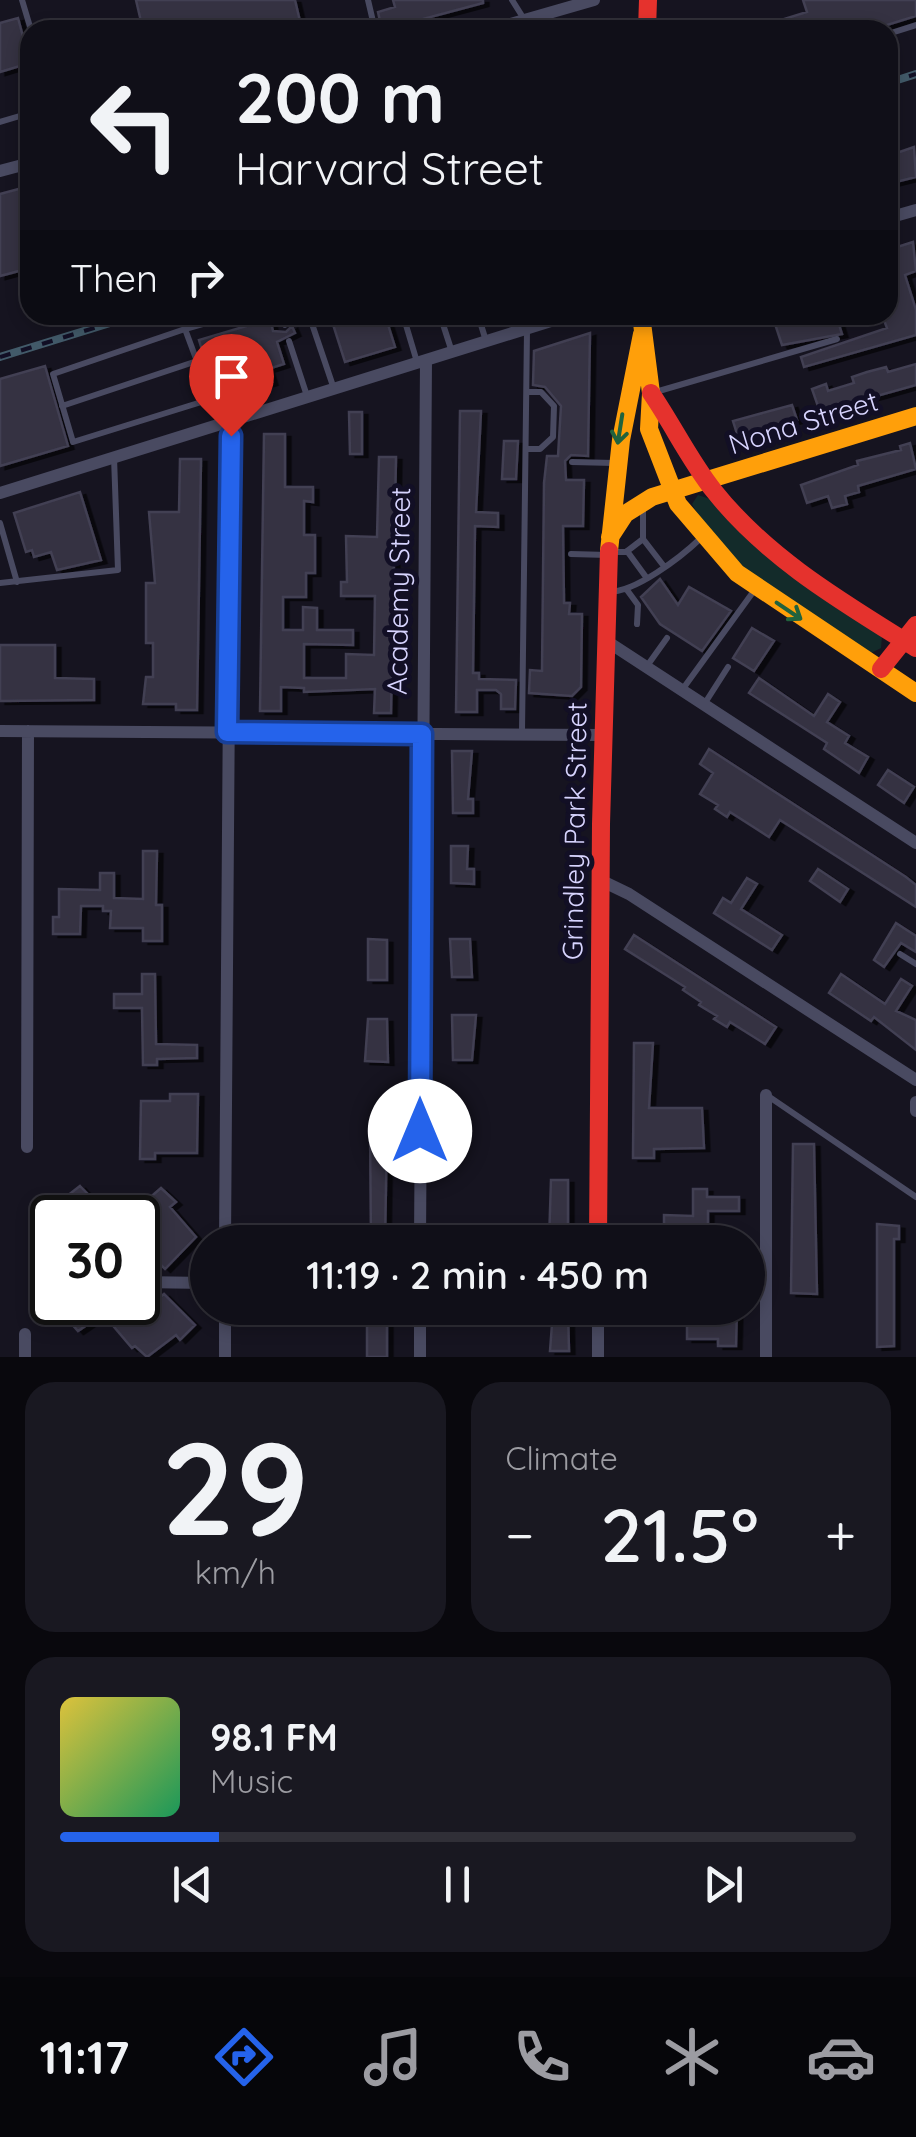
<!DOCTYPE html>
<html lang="en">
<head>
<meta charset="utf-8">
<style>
	:root { --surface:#100f18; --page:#191821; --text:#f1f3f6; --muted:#9c9ca2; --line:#302f37; --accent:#2563eb }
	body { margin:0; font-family:Quicksand,sans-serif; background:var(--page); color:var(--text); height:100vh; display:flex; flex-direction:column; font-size:38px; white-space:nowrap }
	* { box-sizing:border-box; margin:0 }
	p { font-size:32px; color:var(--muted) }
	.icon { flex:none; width:55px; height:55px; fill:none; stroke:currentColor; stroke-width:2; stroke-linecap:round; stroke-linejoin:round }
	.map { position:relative; height:1357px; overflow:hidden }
	.details { display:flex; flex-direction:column; gap:25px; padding:25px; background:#09080d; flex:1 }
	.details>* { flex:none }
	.top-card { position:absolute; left:20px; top:20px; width:878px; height:305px; border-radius:30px; box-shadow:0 5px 15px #0003,0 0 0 2px var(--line); background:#100f18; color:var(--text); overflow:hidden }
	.speed { position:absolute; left:30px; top:1195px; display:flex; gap:20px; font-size:50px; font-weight:700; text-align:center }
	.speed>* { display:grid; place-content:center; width:130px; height:130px; border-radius:50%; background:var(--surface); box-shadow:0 5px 15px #0003,0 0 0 2px var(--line); line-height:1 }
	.speed .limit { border:5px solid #111; border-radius:15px; background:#fff; color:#111 }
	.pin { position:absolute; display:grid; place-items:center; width:85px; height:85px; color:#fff; margin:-102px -42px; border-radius:50% 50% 50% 0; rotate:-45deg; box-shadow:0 0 10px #0007 }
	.pin .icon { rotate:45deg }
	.me { position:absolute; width:110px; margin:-55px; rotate:0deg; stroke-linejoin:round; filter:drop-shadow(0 0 8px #0008) }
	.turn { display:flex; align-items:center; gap:35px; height:210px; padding:0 50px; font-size:45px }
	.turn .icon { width:130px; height:130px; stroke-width:2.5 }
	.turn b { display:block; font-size:70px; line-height:85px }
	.then { display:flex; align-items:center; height:95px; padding:0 50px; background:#0003; gap:20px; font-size:38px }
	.big { font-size:75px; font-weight:600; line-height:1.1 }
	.details .tile { flex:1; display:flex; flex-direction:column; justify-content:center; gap:15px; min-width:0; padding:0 35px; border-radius:30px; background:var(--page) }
	.details .dial { align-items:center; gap:0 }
	.dial b { font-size:130px; line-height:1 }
	.song { display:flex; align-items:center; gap:30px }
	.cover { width:120px; height:120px; border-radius:15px; background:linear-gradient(135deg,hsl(50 70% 55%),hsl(150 70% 35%)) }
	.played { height:10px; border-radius:5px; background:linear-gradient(90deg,var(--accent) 20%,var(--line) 20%) }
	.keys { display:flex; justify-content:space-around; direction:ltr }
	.heat { display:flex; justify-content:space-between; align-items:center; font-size:55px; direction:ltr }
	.details .tiles { flex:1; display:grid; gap:25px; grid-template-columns:1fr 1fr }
	.tile:last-child { grid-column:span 2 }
	.trip { position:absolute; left:190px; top:1225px; width:575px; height:100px; border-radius:50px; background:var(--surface); box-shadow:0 5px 15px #0003,0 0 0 2px var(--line); font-weight:600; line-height:100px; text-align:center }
	.menu { display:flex; height:160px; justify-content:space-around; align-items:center; background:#06060a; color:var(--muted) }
	.menu .icon { width:70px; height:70px }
	.menu .on { color:var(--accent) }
	.menu b { font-size:45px; color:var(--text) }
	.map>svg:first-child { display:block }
</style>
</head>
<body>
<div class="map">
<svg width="916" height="1357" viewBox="0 0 916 1357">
	<defs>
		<filter id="shadow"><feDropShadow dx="5.5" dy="3" stdDeviation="0" flood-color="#0009"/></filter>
	</defs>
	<rect width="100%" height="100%" fill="#161420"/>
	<path fill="#132b2a" d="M698 495 710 499 767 557 882 636 881 648 871 653C809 612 728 573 692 504Z"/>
	<path fill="#343242" stroke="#423f53" stroke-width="2.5" filter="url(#shadow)" d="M136 0H295L302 30H143Z
		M393 0H483V3L382 30 378 12 395 7Z
		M803 0H916V16L871 30H787L784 19 807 12Z
		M18 18 30 63 0 72V23Z
		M914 147 916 177 888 184V156Z
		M30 186V268L0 276V194Z
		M913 242 916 271 905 275 916 310V335L804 367 801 357 887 328 882 315H888V250Z
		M330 315H385L395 347 345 362Z
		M772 315H809L810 320 836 315 842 334 782 345Z
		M270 319 273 331 286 332 292 326 295 333 277 342 284 364 268 369 272 382 234 394 230 381 213 386 199 340Z
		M590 333 588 456 571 455 565 461 566 480H584L583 526H563L564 603H570L569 614H582L581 687 572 696 529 693 530 670 542 671 544 483 547 456H558L561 406 545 387 533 385 534 351Z
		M916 364V385L820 412 812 389 826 384 828 391 854 383 852 377 867 372 886 367 888 372Z
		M45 366 68 446 0 466V379Z
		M792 405 797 420 738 437 733 421Z
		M460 411H481L476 512 498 513V527L475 526 473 673H479V679L516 680 515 709H501V694L496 690H477V712H456Z
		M349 412H362V454H350Z
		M264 434H285V487H313V502L304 501V535H315V573H306V597H283V630H303V607L317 608V630H353V645L304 644V678H346V654L374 655 375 596H341V582H347L346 536 377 537 379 457H396L391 713H374L375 689 304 692V688L281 687V711H260Z
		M504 441H518L516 479H502Z
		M910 443 916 469 858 486 859 492 845 496 847 504 832 508 828 496 807 503 801 485 858 465 857 461 901 450 900 446Z
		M180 459H201L197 710H176V704H143L146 677H153V643H146V583H155L149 512H179Z
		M80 492 101 560 57 570 51 552 34 557 32 550 26 552 14 513Z
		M660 579 678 605 689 587 731 611 702 651 660 624 641 597Z
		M752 628 774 641 754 671 733 658Z
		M0 645H55V678L94 679V700L0 701Z
		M759 678 814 716 828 694 840 702 827 722 849 736 845 743 868 757 859 773 824 749 827 743 749 693Z
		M709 749 906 877 916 885V907L780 820 769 837 730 812 727 817 715 809 718 805 700 794 713 773 700 764Z
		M452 751H472L468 799H473V813H453Z
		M888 770 914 787 904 803 878 785Z
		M451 846H468L467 869H474V884L451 883Z
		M143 851H157L156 905H162V941H143V928H110L111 911H103V906H81L80 934H53V917H59V889L100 890V873H114V898L143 899Z
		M818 869 848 889 840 902 810 881Z
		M747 878 757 884 741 909 782 935 772 950 714 913 723 898 731 903Z
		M896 923 916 936V952L901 943 884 967 874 960Z
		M634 935 776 1027 765 1044 730 1022 727 1027 714 1019 717 1016 699 1005 701 1002 683 990 685 987 625 949Z
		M368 939 387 940V980H368Z
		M450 939H470L472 977H452Z
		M142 974H155L156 1044 197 1045V1058L157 1059V1065H143L142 1008H114V994H142Z
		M841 974 885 1004 901 979 912 986 896 1011 916 1020V1050L874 1017 871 1021 829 993Z
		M452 1015H476L472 1060H453Z
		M368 1019H387L388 1062 365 1061Z
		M634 1043H653L649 1108H702L704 1148 654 1149V1158H633Z
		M170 1094H198L197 1153H155V1159H140L141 1101H170Z
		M370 1127H387L385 1242H371Z
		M793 1144H814L817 1294 791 1293Z
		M551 1180H568V1242H549Z
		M80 1186 111 1218H52V1246L30 1219 44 1204 49 1210Z
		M161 1188 176 1202 170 1207 196 1237 165 1269 150 1254 154 1250 138 1231 140 1206Z
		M693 1189H707V1197H739V1211H708V1229H664V1215L693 1216Z
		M877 1224 899 1226V1239H894V1346L877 1347Z
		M164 1294 195 1325 180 1340 176 1335 147 1357 135 1346 132 1348 103 1314 78 1331 52 1302H111L123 1316 128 1312 133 1318Z
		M720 1308H737L736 1346H718V1339H687V1324H720Z
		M553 1311H568L569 1351H550Z
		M367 1316H387V1357H367Z"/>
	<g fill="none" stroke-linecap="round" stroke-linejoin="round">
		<path stroke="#494a61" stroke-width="6" d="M22 0 31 30
			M368 0 375 30
			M512 0 524 19
			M563 30H569
			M888 34 916 25
			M0 122 30 113
			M282 315 285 325
			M309 315 334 389
			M403 315 417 362
			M440 315 452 352
			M478 315 486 341
			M513 315 518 330
			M185 329 234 315
			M289 341 307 396
			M652 393 837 339
			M211 399 73 442 53 374 185 329 215 410 219 423
			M62 406 197 361
			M527 449H540L553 437 554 406 541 392H528
			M572 462 614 463
			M643 506V539L663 565
			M0 523 17 582
			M627 551 646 577
			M614 552H626L643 539
			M571 554 608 555
			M0 583 118 570 114 457
			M627 590 638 605 637 624
			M607 592C635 593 681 557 701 538
			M647 666 667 638
			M682 690 756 588
			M705 703 728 667
			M522 732 527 330
			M900 954 916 964
			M768 1096 916 1197"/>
		<path stroke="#494a61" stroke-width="12" d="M490 30 594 0
			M0 171 30 163
			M888 218 916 210
			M0 493 570 315
			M605 640 916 843
			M0 731 602 735
			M600 880 629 894 916 1080
			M916 1102V1111
			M27 1147 28 731
			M225 1242 231 421
			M420 1242 426 360
			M138 1282 208 1283
			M225 1308V1357
			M25 1357V1334
			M420 1357V1308
			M598 1357V1308
			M766 1357V1095"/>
		<path stroke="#ff9f0a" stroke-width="18" d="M641 315 651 393 649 429 678 504 737 573 916 693
			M610 537 625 514 652 497 916 416
			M609 551 621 440 642 334"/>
		<path stroke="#e5322d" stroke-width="18" d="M647 30 648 0
			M651 393C673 425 690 461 714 491 768 559 844 603 916 648
			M881 669 916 625
			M598 1242 601 824 609 551"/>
		<g stroke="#425a69" stroke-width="8">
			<path id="rail" d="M888 83 916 74
				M0 357 136 315"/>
		</g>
		<use href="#rail" stroke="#120f25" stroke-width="4" stroke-dasharray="11" stroke-linecap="butt"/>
	</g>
	<defs><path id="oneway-shaft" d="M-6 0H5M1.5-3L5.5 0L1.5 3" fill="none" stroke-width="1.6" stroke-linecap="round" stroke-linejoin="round" transform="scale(2.5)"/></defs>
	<g stroke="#21623d">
		<use href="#oneway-shaft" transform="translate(620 429) rotate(99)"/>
		<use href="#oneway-shaft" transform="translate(789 611) rotate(34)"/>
	</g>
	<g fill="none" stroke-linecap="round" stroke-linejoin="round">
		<g stroke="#184099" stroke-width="25">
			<path id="route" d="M231 436 227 732 422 734 420 1131"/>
		</g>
		<use href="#route" stroke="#2563eb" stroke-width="18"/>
	</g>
	<g text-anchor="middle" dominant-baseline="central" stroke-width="10" stroke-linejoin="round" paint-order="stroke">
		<g font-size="28" fill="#d7d4fe" stroke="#120f25">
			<text transform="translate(803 422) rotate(-17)">Nona Street</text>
			<text transform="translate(398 591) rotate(-89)">Academy Street</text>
			<text transform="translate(574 831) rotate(-89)">Grindley Park Street</text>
		</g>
	</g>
</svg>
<div class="speed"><div class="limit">30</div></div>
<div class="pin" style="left:231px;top:436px;background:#d93025"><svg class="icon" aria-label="arrive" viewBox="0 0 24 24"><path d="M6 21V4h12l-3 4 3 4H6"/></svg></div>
<svg class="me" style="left:420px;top:1131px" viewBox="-20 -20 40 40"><circle r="19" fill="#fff"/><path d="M0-13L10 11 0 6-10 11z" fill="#2563eb"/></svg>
<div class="trip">11:19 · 2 min · 450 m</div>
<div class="top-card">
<div class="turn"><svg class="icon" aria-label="left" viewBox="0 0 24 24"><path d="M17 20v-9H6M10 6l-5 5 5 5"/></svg><div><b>200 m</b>Harvard Street</div></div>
<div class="then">Then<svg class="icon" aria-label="right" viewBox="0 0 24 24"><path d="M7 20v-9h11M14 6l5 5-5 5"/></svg></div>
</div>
</div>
<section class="details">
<div class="tiles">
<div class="tile dial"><b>29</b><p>km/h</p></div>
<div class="tile"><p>Climate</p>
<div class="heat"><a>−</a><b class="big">21.5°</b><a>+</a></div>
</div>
<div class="tile">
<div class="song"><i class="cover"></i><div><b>98.1 FM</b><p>Music</p></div></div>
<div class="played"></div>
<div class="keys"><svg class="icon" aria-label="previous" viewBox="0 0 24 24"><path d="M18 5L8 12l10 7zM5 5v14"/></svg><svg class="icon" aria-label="pause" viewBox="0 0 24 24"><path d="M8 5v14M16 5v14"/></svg><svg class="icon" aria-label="next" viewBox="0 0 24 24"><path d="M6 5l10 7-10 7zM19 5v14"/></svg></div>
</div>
</div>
</section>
<nav class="menu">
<b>11:17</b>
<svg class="icon on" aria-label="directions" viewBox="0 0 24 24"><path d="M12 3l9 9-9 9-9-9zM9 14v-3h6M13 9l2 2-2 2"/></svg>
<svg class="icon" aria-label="music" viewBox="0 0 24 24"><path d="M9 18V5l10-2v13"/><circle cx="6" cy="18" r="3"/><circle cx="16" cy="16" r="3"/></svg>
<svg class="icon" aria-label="phone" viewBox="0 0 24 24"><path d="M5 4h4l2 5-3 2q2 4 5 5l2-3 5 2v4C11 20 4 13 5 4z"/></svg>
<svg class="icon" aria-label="climate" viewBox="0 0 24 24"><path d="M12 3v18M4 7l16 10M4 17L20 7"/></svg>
<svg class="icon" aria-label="car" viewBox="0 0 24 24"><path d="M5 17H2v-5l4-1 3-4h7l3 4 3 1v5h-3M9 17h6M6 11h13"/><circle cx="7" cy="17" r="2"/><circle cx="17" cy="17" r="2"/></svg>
</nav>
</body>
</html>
